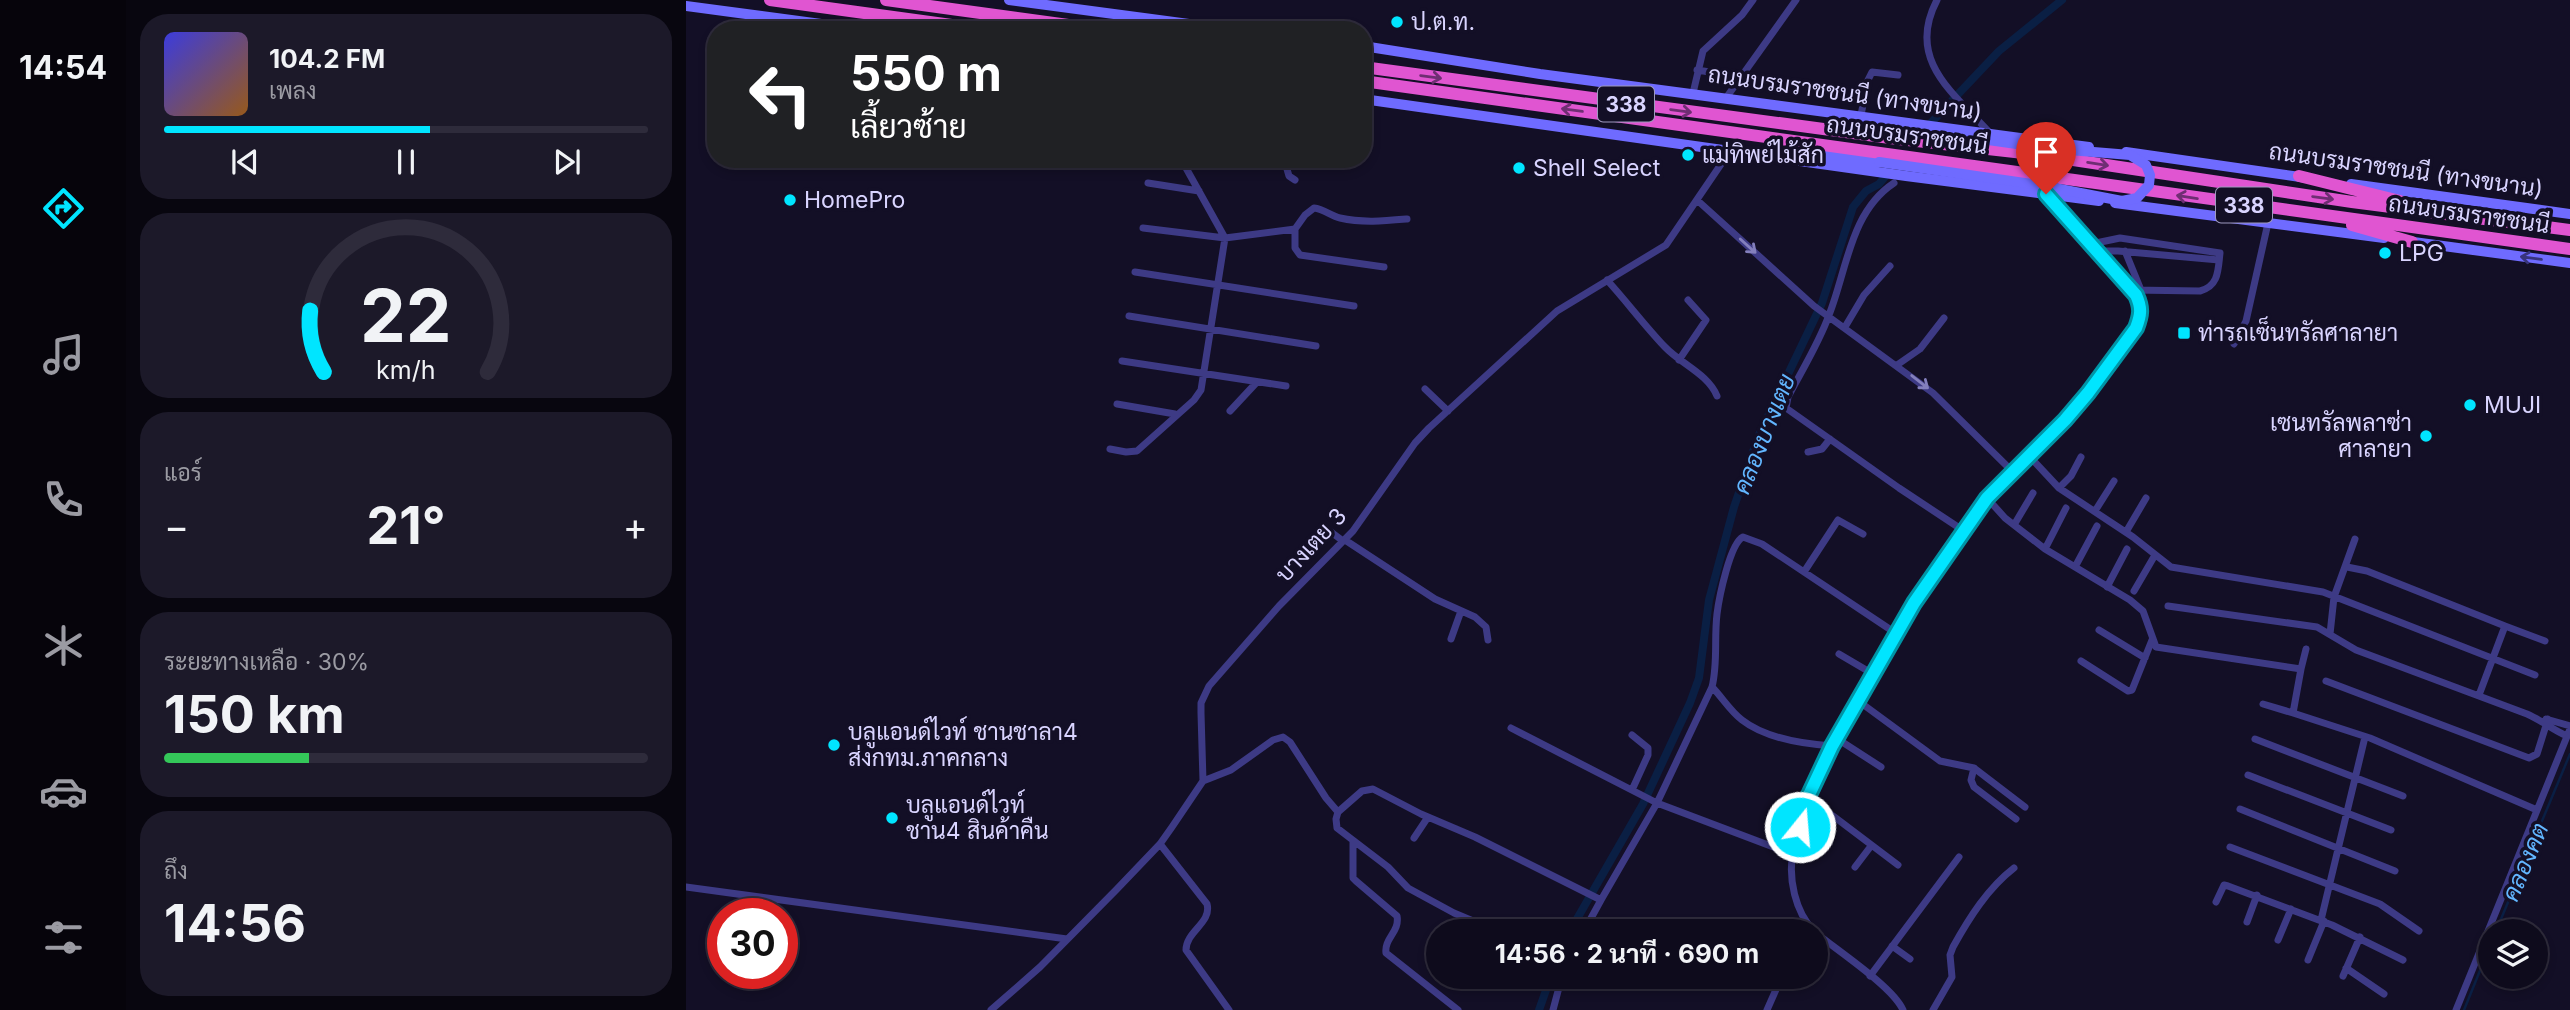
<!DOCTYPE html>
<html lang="th">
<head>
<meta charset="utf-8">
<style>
	:root { --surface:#0e0b1c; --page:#1c1929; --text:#f1f3f6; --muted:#9b9ba3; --line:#2e2b3b; --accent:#00e5ff }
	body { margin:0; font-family:Inter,Sarabun,sans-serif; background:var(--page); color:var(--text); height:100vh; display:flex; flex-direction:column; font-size:26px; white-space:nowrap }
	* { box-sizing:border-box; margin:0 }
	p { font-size:23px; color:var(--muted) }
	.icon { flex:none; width:38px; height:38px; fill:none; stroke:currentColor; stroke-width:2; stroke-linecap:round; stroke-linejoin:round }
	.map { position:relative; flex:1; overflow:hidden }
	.panel { display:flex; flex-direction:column; gap:14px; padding:14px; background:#08060f; width:560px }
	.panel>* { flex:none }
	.banner { position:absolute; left:21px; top:21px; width:665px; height:147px; border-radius:28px; box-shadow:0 4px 10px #0003,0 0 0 2px var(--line); background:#202124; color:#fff; overflow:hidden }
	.buttons { position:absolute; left:1792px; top:919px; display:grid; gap:14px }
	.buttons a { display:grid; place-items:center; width:70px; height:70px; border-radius:50%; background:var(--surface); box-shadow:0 4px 10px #0003,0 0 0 2px var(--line); font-size:35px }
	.speed { position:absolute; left:21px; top:898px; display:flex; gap:14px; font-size:35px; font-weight:700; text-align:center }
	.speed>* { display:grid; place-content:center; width:91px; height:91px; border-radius:50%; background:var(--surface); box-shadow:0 4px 10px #0003,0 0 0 2px var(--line); line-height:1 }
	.speed .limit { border:10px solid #d22; background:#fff; color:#111 }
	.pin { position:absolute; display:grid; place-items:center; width:60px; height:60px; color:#fff; margin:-72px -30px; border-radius:50% 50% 50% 0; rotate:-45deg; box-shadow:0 0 7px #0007 }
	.pin .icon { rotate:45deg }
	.me { position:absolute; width:77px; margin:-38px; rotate:17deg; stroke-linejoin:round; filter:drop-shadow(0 0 5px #0008) }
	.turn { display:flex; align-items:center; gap:24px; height:147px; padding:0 28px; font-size:32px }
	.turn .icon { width:91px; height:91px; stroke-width:2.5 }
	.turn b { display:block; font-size:49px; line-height:60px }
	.big { font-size:52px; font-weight:700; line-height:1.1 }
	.panel .tile { flex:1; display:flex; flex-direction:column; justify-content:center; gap:10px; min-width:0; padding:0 24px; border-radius:28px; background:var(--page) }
	.panel .dial { align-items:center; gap:0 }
	.dial svg { height:182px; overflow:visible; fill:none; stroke:var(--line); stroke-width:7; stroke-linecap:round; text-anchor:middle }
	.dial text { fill:var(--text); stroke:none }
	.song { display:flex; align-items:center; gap:21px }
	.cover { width:84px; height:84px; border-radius:10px; background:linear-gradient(135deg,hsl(240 70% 55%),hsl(30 70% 35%)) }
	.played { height:7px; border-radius:4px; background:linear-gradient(90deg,var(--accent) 55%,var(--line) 55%) }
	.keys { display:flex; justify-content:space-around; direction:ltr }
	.heat { display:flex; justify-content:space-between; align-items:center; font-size:38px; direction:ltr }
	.charge { height:10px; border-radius:5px; background:linear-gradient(90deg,#34c759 30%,var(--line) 0) }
	.trip { position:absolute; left:740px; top:919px; width:402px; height:70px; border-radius:35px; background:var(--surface); box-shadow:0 4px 10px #0003,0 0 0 2px var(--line); font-weight:700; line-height:70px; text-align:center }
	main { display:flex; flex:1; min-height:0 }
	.dock { display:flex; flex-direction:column; width:126px; justify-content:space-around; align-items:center; background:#06040b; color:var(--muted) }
	.dock .icon { width:49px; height:49px }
	.dock .active { color:var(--accent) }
	.dock b { font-size:32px; color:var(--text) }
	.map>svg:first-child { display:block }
</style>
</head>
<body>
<main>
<nav class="dock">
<b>14:54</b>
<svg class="icon active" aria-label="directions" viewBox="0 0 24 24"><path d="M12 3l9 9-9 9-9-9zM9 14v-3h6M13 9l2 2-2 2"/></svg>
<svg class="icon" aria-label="music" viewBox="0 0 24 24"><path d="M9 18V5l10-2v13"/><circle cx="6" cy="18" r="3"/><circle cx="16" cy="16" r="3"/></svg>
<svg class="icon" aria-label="phone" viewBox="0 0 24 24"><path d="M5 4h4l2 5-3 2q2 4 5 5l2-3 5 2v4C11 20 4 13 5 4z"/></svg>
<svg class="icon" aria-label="climate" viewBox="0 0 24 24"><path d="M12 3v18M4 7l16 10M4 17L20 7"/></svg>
<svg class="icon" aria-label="car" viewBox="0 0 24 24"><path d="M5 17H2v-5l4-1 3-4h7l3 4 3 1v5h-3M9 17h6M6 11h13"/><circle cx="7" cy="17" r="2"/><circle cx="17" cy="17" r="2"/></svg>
<svg class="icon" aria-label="filters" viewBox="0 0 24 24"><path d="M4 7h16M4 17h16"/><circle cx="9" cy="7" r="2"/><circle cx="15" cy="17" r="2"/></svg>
</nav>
<section class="panel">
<div class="tile">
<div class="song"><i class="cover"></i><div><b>104.2 FM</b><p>เพลง</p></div></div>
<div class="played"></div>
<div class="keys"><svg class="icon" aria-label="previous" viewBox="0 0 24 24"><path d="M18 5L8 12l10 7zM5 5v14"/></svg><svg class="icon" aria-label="pause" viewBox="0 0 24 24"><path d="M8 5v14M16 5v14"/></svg><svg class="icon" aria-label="next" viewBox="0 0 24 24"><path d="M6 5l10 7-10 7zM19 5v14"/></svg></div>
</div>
<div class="tile dial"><svg viewBox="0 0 100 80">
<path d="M14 69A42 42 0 1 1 86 69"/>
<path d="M14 69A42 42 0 0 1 8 42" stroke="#00e5ff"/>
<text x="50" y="56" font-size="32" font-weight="700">22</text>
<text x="50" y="72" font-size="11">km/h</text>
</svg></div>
<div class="tile"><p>แอร์</p>
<div class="heat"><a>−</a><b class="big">21°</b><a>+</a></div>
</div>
<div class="tile"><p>ระยะทางเหลือ · 30%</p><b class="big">150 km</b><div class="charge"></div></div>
<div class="tile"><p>ถึง</p><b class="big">14:56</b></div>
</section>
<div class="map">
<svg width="1884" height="1010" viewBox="0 0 1884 1010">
	<rect width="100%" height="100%" fill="#130f26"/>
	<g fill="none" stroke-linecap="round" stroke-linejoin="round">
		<path stroke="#0a1f44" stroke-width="2.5" d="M1810 931 1884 754
			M1778 1010 1804 946"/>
		<path stroke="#0a1f44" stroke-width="8" d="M1241 127 1313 51 1376 0
			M884 931 957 804 1004 703 1013 678 1023 600 1048 507 1072 437 1136 303 1167 207 1180 191 1193 184 1203 172
			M853 1010 865 976"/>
		<path stroke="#3d3a85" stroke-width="7" d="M1251 0C1220 59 1266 92 1303 132
			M1011 70 1055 77
			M1007 93 1017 51 1056 15 1067 0
			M1040 98 1110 0
			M1175 115 1182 80 1186 72 1212 75
			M598 159 603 176 609 180
			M462 183 513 191
			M1208 183C1164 212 1161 270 1143 315 1133 343 1116 370 1102 397L1100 408 1213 488 1278 531
			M1011 200 1128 306 1247 393 1327 472
			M457 228 539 238 609 229V248L614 255 698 267
			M609 229 619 215 628 208C638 209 645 216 654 218 676 223 698 221 721 219
			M1405 244 1434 238 1534 253C1532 270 1533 286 1514 291L1446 290
			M1411 251H1432L1533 260
			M1439 251 1455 290
			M449 272 668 306
			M921 280C941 302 959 326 979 347 995 364 1022 374 1031 396
			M443 316 630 346
			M1159 327 1178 295 1204 266
			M1548 344 1560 321 1582 223
			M993 360 1020 320 1002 300
			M436 361 600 386
			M1211 365 1234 349 1258 318
			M739 389 762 411
			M431 404 489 414
			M544 411 571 382
			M424 449 440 452 451 451 508 400 515 390 539 238 495 159
			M1122 452 1136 449 1144 439
			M1343 456 1373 488 1447 537 1485 567 1637 592 1849 675
			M1373 488 1385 476 1395 457
			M1301 498 1319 518 1359 549 1444 600 1457 611 1470 647 1615 669 1607 713 1684 738 1851 810
			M1409 511 1428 481
			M1328 525 1347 493
			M637 526 657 541
			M1440 532 1460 498
			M659 540 749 599 789 617 800 627 802 640
			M1359 549 1380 508
			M1389 567 1411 526
			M1661 567 1681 571 1819 626 1793 695
			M1118 572 1152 520 1177 534
			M1421 587 1441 549
			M1448 591 1469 555
			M1482 606 1631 627 1670 650 1841 714C1855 720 1867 730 1881 736
			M1819 626 1859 641
			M1413 630 1459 658
			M1644 634 1648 597 1669 539
			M765 639 775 611
			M1153 654 1187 674
			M1395 661 1442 691 1446 690 1466 640
			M1615 669 1620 649
			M1640 681 1843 758 1851 754 1862 719
			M1026 687C1036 697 1044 711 1056 720 1079 738 1118 744 1146 746
			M1171 700 1254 761 1288 768 1339 807
			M1577 704 1607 713
			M1860 719 1884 726
			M825 728 971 803 1026 687C1032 663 1028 639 1031 614 1033 598 1044 543 1057 537L1076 544 1211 634
			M946 735 962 748V755L946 790
			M1150 738 1195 767
			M1569 739 1717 796
			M1288 768 1285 780 1288 787 1330 819
			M1562 775 1705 830
			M517 781 545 770 587 740 597 737 604 742 640 798 652 812 676 791 687 789 735 814 789 837 915 900 971 803 1106 854
			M1122 797 1212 865
			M1554 809 1709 871
			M652 812 650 819 651 828 702 867 722 888 768 913 811 931
			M728 838 742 817
			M667 841V878L670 881 711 916C714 932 698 938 700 953L772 1010
			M474 844 521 904C526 923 500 931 500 950L543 1010
			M1544 847 1694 904 1733 931
			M1169 867 1185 846
			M0 887 381 939
			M1530 902 1538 885 1542 886 1646 925 1717 960
			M1635 920 1679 737
			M1561 922 1571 895
			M898 931 915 900
			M1128 931C1109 912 1102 878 1107 852 1118 782 1160 719 1195 660 1227 607 1259 553 1296 504 1314 481 1337 465 1357 444 1391 408 1420 368 1450 328 1455 315 1456 308 1450 295L1361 195
			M1130 933C1152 951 1207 987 1217 1010
			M1592 940 1605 909
			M1206 946 1224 959
			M1622 960 1638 921
			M1660 968 1698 994
			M1184 976 1273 857
			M1657 976 1674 937
			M305 1010 354 967 431 889 474 844 486 827 517 781 515 713V703L523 686 593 606 667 531 729 443 743 428 871 311 980 245 1044 151
			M867 1010 876 976
			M1081 1010 1096 976
			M1247 1010 1266 977 1264 955 1267 947C1283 918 1302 888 1328 868
			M1770 1010 1884 729"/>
		<path stroke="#6f6bff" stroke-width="10" d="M323 0 548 30
			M0 6 180 30
			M677 46 854 74 1403 147
			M677 99 1220 176 1413 201
			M1088 152H1116L1193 162
			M1440 152 1621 178
			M1665 184 1884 214
			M1429 203 1698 238
			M1720 241 1884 263"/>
		<path stroke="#e055d1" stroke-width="12" d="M84 0 302 30
			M200 0 419 30
			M677 67 1204 138 1354 155 1666 202 1884 230
			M677 81 1884 249
			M1613 176 1714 201
			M1666 225 1726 242"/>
		<path stroke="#6f6bff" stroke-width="10" d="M1193 162 1353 185 1436 201 1451 198 1463 185 1464 175 1460 165 1444 155 1359 148 1202 126"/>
	</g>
	<defs><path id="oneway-shaft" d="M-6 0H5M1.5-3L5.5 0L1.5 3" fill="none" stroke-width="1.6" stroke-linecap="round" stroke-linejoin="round" transform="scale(1.75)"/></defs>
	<g stroke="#6f2e73">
		<use href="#oneway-shaft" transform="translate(745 77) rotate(8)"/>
		<use href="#oneway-shaft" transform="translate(886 110) rotate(-172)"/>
		<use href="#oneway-shaft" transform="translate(995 111) rotate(8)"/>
		<use href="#oneway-shaft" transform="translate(1412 164) rotate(9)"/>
		<use href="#oneway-shaft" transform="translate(1501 197) rotate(-171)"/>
		<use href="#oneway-shaft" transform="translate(1637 198) rotate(8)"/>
	</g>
	<g stroke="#837fbc">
		<use href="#oneway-shaft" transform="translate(1062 246) rotate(42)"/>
		<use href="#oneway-shaft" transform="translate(1234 382) rotate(38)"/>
	</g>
	<use stroke="#38347d" href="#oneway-shaft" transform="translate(1845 258) rotate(-172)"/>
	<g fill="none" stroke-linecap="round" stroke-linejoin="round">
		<g stroke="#0095a6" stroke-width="18">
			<path id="route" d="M1114 827 1122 797 1146 746 1228 603 1301 498 1379 420 1402 393 1450 328C1455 315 1456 308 1450 295L1360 194"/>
		</g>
		<use href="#route" stroke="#00e5ff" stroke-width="12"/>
	</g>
	<g fill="#00e5ff" stroke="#130f26" stroke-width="2.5">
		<circle cx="711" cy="22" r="7"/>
		<circle cx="1002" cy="155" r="7"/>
		<circle cx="833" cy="168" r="7"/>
		<circle cx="104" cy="200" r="7"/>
		<circle cx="1699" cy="253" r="7"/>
		<rect x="1491" y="326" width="14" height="14" rx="3.5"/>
		<circle cx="1784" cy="405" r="7"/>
		<circle cx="1740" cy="436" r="7"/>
		<circle cx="148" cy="745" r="7"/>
		<circle cx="206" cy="818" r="7"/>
	</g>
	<g text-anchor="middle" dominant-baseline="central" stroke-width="7" stroke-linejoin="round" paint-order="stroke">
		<g fill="#130f26" stroke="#9e99be" stroke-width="2">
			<rect x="912" y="86.5" width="56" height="35" rx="5"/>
			<rect x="1530" y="187.5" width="56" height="35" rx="5"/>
		</g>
		<g font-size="21" font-weight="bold" fill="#d9d4ff">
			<text x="940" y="104">338</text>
			<text x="1558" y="205">338</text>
		</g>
		<g font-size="23" fill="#d9d4ff" stroke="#130f26" text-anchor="start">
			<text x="725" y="22">ป.ต.ท.</text>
			<text x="1016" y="155">แม่ทิพย์ไม้สัก</text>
			<text x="847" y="168">Shell Select</text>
			<text x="118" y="200">HomePro</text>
			<text x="1713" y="253">LPG</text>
			<text x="1512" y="333">ท่ารถเซ็นทรัลศาลายา</text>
			<text x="1798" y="405">MUJI</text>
			<text x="1726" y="423" text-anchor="end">เซนทรัลพลาซ่า<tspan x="1726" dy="26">ศาลายา</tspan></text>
			<text x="162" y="732">บลูแอนด์ไวท์ ชานชาลา4<tspan x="162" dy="26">ส่งกทม.ภาคกลาง</tspan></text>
			<text x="220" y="805">บลูแอนด์ไวท์<tspan x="220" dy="26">ชาน4 สินค้าคืน</tspan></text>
		</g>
		<g font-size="23" fill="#d9d4ff" stroke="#130f26">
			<text transform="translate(1159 93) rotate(8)">ถนนบรมราชชนนี (ทางขนาน)</text>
			<text transform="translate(1221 135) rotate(8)">ถนนบรมราชชนนี</text>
			<text transform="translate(1720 170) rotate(8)">ถนนบรมราชชนนี (ทางขนาน)</text>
			<text transform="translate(1783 214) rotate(8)">ถนนบรมราชชนนี</text>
			<text transform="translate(625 545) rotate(-47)">บางเตย 3</text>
		</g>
		<g font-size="24" font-style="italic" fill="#62b6ff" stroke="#130f26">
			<text transform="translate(1078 434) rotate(-68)">คลองบางเตย</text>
			<text transform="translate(1839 862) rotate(-67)">คลองคต</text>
		</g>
	</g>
</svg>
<div class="buttons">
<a><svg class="icon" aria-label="layers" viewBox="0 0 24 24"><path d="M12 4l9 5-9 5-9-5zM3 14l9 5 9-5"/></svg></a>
</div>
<div class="speed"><div class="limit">30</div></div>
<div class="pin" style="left:1360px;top:194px;background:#d93025"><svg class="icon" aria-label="arrive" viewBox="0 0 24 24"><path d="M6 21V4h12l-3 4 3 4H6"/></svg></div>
<svg class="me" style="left:1114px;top:827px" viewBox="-20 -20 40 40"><circle r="17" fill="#00e5ff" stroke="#fff" stroke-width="3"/><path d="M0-11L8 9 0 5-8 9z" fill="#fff"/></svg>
<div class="trip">14:56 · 2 นาที · 690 m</div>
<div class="banner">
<div class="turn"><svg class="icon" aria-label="left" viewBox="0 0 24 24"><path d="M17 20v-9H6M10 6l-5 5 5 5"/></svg><div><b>550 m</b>เลี้ยวซ้าย</div></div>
</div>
</div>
</main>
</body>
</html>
